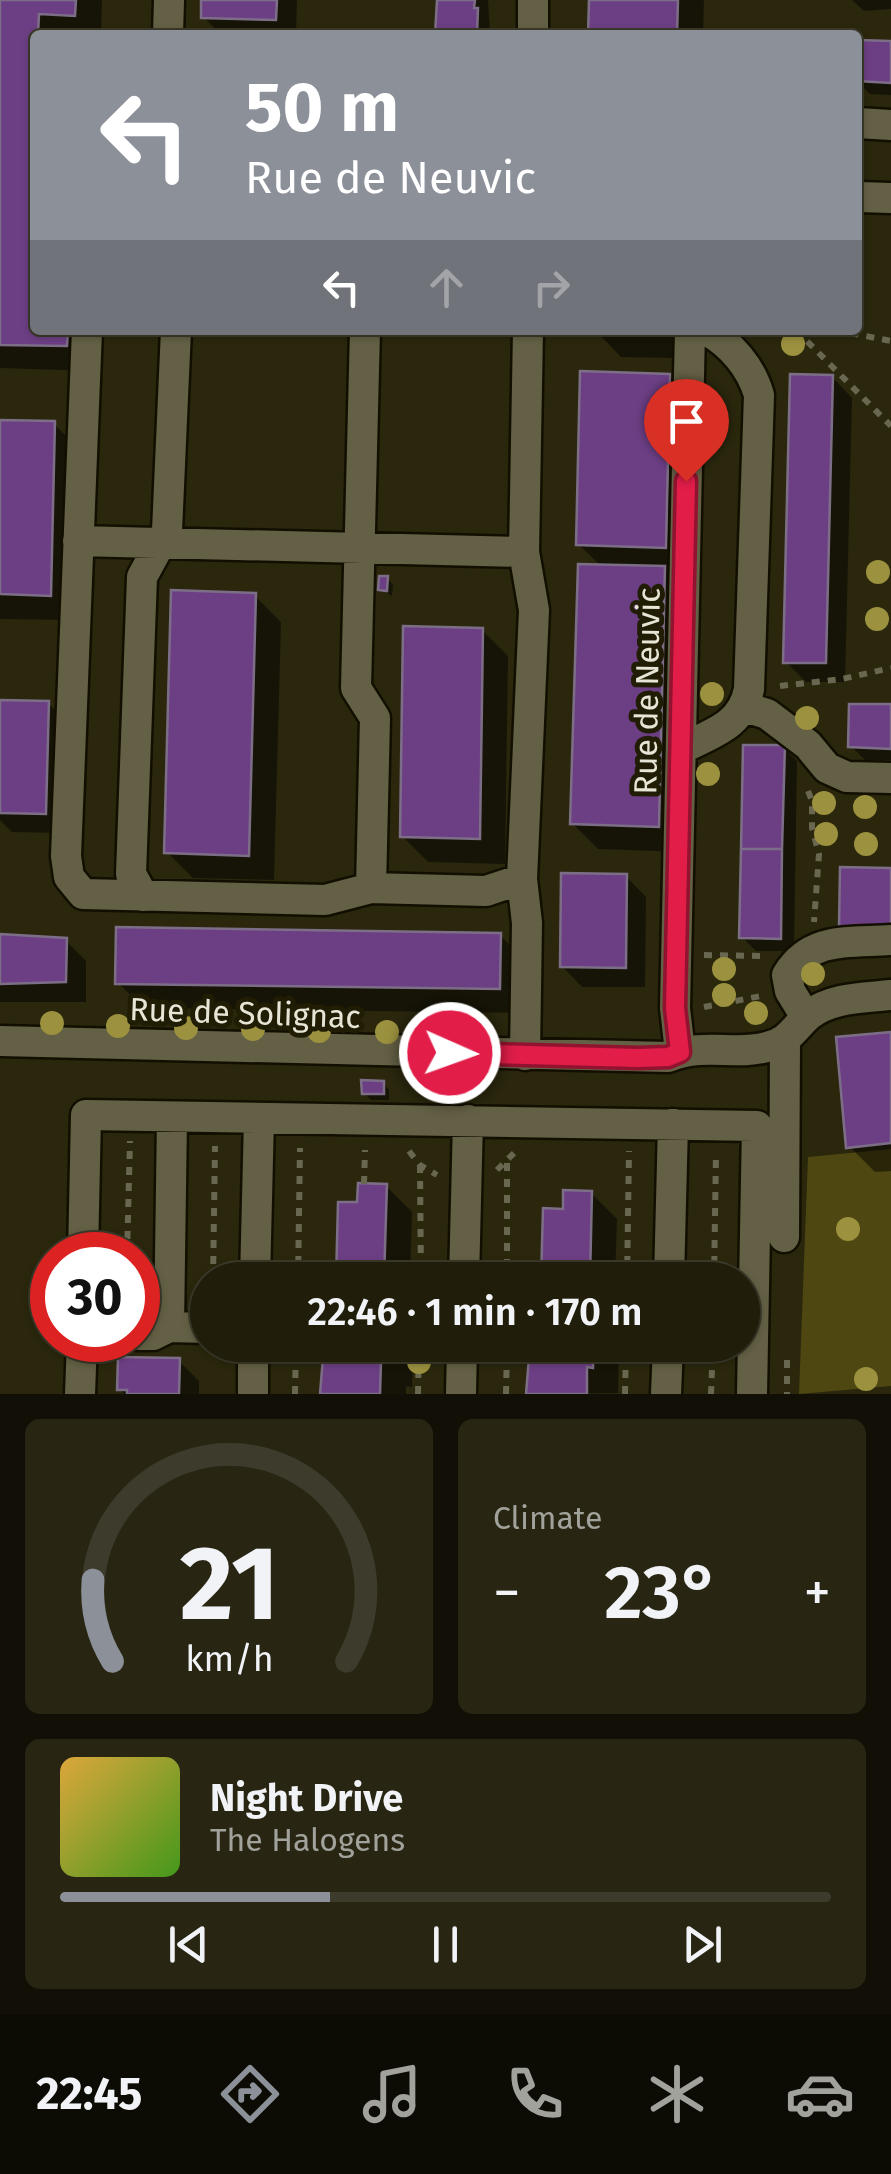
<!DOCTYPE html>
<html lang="en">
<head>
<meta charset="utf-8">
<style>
	:root { --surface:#201d0a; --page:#282613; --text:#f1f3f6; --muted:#a2a29c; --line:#3d3b2b; --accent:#8c9099 }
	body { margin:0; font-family:"Fira Sans",sans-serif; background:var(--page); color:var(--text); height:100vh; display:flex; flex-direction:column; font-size:38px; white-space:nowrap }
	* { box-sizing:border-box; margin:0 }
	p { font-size:32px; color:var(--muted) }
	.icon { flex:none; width:55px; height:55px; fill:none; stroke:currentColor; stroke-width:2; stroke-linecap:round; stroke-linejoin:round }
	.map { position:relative; height:1394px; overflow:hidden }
	.sheet { display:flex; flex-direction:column; gap:25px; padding:25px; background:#121006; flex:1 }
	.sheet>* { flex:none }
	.guide { position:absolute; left:30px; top:30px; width:832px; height:305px; border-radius:10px; box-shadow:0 2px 8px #0004,0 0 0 2px var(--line); background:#8c9099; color:#fff; overflow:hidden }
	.speed { position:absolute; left:30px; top:1232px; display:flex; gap:20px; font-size:50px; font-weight:700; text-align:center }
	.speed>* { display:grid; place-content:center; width:130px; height:130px; border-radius:50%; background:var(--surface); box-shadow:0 2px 8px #0004,0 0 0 2px var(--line); line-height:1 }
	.speed .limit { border:15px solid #d22; background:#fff; color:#111 }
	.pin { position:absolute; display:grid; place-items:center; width:85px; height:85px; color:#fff; margin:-102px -42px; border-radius:50% 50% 50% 0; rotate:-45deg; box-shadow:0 0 10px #0007 }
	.pin .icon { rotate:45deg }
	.me { position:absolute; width:110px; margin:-55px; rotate:92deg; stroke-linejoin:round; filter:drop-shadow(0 0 8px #0008) }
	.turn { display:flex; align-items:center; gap:35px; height:210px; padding:0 50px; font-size:45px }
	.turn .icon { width:130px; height:130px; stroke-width:2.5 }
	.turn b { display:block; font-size:70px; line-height:85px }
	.lanes { display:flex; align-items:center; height:95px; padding:0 50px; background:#0003; justify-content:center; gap:50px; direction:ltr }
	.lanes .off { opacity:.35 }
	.big { font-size:75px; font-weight:600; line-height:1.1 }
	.sheet .card { flex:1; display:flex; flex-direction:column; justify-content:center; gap:15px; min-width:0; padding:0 35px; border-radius:15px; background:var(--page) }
	.sheet .dial { align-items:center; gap:0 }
	.dial svg { height:260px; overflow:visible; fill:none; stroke:var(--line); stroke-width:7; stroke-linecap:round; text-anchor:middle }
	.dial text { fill:var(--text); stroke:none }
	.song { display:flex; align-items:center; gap:30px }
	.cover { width:120px; height:120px; border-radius:15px; background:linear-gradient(135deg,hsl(40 70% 55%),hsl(100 70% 35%)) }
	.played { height:10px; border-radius:5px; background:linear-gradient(90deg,var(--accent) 35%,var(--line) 35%) }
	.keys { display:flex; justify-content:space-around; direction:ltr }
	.heat { display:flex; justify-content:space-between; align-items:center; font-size:55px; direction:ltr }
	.sheet .tiles { flex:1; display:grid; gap:25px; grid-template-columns:1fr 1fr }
	.card:last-child { grid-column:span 2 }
	.trip { position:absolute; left:190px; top:1262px; width:570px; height:100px; border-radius:50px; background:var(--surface); box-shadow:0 2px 8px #0004,0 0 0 2px var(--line); font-weight:600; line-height:100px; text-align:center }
	.tabs { display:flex; height:160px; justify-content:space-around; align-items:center; background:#0d0c04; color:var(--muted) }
	.tabs .icon { width:70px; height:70px }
	.tabs .current { color:var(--accent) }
	.tabs b { font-size:45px; color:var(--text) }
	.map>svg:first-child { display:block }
</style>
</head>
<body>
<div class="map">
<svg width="891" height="1394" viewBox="0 0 891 1394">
	<rect width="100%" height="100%" fill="#2a270d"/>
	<path fill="#4e4712" d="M891 1149V1386L799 1394 808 1157Z"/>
	<path fill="#0007" d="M0 0H102L101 35H35V330H94L92 371 0 368Z
		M204 0H297L296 35H222L203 17Z
		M439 0H488L490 35H439Z
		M589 0H704L703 35H591Z
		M852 0H891V9L864 11Z
		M858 42 891 43V95L870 94 858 82Z
		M595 330H673L672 358 621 357Z
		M669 376 694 402 691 573 668 572 690 594 684 852 598 849 572 823 602 567 578 544Z
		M832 377 852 398 845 682H806L786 662Z
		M0 422 54 424 80 450 76 620 0 619Z
		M387 578 393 585 392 596 380 589Z
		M255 596 281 622 274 880 193 878 167 852Z
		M482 630 508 656 505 864 428 862 402 836Z
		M0 702 48 703 68 723 65 833 12 832 0 820Z
		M891 707V760H865L851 746Z
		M784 748 797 761 794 951H756L742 937Z
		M626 876 646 897 645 987H582L562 966Z
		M500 935 525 961V1013L144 1008 118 983Z
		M0 938 66 941 86 961V1002H0Z
		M891 1034V1171L875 1172 849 1146Z
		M383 1083 389 1090V1100H371L364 1093Z
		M386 1186 412 1212 410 1280H338L359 1205Z
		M591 1193 617 1219 615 1280H544L565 1212Z
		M327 1345H414L412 1387 406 1386V1394H322Z
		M533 1345H614L619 1351 618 1393 528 1394Z
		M179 1361 199 1381V1394H124L120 1389Z"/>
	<path fill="#6c3f84" stroke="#7d6e87" stroke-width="2.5" d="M0 0H76L75 16 39 14 38 35H35V330H68L67 346 0 345Z
		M201 0H277L276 20 201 18Z
		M437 0H475L474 8H478L477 35H435Z
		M589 0H678L677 35H588Z
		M858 40 891 41V83L858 81Z
		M592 330H647V333L592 332Z
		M580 371 670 374 666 548 576 545Z
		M790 374 833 375 826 663H783Z
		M0 420 55 421 51 596 0 594Z
		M578 564 665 566 659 827 570 824Z
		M379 576H388L387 591 378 590Z
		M171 590 256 593 249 856 164 853Z
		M403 626 483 628 480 839 400 837Z
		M0 700 49 701 46 814 0 813Z
		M849 704H891V749L848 747Z
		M743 745H785L782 849H741Z
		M741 849H782L781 939 739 938Z
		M840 867 891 868V928L839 927Z
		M561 873 627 874 626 968 560 967Z
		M116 927 501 933 500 989 115 984Z
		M0 934 67 938 66 982 0 984Z
		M891 1032V1143L846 1148 836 1037Z
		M361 1080 384 1081V1094H362Z
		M358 1183 387 1184 384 1280H336L338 1202H357Z
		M563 1190 592 1191 590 1280H541L543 1208 563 1209Z
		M324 1345H388L387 1362H381L380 1394H320Z
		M530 1345H594L593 1368 587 1367V1394H526Z
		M118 1357 180 1358 179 1394H127V1390H117Z"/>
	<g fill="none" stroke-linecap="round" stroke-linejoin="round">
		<g stroke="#130f00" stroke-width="35">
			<path id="minor" d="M168 35 169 0
				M533 35V0
				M858 123 891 125
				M858 197 891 198
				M87 330 66 856 69 877 83 894 325 900 371 888 486 891 522 879
				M365 330 356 688 375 718 371 888
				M78 541 524 552
				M745 707 767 714 808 745 827 768 847 777 891 778
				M681 749C712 733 742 726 749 689L759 395C751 367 731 344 706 330
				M143 896 131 874 142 577 167 531 176 330
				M806 1017 790 991 787 975C811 936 849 943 891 940
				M0 1041 668 1057C706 1042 734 1056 767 1047 789 1042 794 1028 809 1015 832 997 864 998 891 995
				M680 1052 675 1008 690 330
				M525 1055 527 923 522 879 534 610 524 552 528 330
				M172 1117 169 1327 208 1328
				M784 1237 785 1041
				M83 1255 86 1115 757 1126 752 1394
				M255 1280 259 1118
				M464 1280 468 1120
				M669 1280 673 1124
				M138 1335H153L169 1327
				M80 1394 82 1340
				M253 1394V1345
				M461 1394 462 1345
				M666 1394 668 1345"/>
		</g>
		<path stroke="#6a6751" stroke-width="6" stroke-dasharray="8 8" stroke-linecap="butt" d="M796 330 891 426
			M835 330 891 341
			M780 686 842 679 891 668
			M808 791 812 801V828L819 854 814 922
			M704 955 767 956
			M704 1007 761 996
			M409 1151 420 1165 437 1175
			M507 1163V1280
			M420 1165 421 1280
			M497 1170 516 1151
			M364 1184 365 1150
			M127 1255 130 1141
			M213 1280 215 1146
			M298 1280 300 1148
			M627 1280 629 1151
			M714 1280 716 1152
			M787 1360V1394
			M295 1394 296 1345
			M418 1394 419 1345
			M506 1394 507 1345
			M625 1394 626 1345
			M711 1394 713 1345"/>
		<use href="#minor" stroke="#646045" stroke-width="30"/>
	</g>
	<g fill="#9b913e">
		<circle cx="793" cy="344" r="12"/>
		<circle cx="878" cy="572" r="12"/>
		<circle cx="877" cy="619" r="12"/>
		<circle cx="712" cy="694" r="12"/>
		<circle cx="807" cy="718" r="12"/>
		<circle cx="708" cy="774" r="12"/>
		<circle cx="824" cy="803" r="12"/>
		<circle cx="865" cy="807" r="12"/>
		<circle cx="826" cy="834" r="12"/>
		<circle cx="866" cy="844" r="12"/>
		<circle cx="724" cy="969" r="12"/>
		<circle cx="813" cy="974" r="12"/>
		<circle cx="724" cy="995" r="12"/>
		<circle cx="756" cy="1013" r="12"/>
		<circle cx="52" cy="1023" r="12"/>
		<circle cx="118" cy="1026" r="12"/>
		<circle cx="186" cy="1028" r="12"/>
		<circle cx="253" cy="1029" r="12"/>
		<circle cx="319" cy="1031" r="12"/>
		<circle cx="387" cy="1032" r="12"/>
		<circle cx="848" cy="1229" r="12"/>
		<circle cx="419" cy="1362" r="12"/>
		<circle cx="866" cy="1379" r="12"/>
	</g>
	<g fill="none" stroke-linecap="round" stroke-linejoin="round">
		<g stroke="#92132f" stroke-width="25">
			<path id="route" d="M450 1053 638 1058 668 1057 680 1052 675 1008 686 481"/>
		</g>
		<use href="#route" stroke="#e11d48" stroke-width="18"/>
	</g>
	<g text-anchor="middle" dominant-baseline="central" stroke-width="10" stroke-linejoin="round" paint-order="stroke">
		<g font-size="32" fill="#e7e5d6" stroke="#201d04">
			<text transform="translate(647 691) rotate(-89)">Rue de Neuvic</text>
			<text transform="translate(245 1013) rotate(2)">Rue de Solignac</text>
		</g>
	</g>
</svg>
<div class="speed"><div class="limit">30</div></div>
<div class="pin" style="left:686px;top:481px;background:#d93025"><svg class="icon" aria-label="arrive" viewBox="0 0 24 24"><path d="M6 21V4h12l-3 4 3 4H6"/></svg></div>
<svg class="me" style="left:450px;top:1053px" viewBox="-20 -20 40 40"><circle r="17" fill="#e11d48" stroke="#fff" stroke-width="3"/><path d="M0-11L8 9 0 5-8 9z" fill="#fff"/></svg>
<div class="trip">22:46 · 1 min · 170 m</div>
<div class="guide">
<div class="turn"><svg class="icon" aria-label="left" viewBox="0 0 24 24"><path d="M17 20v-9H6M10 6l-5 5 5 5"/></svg><div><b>50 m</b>Rue de Neuvic</div></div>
<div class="lanes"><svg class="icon" aria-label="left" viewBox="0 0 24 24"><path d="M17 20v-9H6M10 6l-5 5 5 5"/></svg><svg class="icon off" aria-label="ahead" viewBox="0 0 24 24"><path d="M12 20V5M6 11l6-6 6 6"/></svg><svg class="icon off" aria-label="right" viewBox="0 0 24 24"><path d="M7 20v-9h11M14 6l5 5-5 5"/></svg></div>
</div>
</div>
<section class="sheet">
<div class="tiles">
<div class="card dial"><svg viewBox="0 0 100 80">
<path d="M14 69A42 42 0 1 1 86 69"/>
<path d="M14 69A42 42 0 0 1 8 44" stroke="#8c9099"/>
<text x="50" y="56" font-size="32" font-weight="700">21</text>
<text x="50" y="72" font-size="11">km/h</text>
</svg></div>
<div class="card"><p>Climate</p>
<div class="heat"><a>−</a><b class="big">23°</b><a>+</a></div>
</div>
<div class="card">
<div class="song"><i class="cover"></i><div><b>Night Drive</b><p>The Halogens</p></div></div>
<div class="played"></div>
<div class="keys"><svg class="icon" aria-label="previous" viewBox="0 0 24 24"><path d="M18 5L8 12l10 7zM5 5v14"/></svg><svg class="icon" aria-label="pause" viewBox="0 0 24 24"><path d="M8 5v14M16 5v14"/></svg><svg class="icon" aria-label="next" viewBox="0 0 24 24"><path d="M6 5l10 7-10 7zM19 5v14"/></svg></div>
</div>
</div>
</section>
<nav class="tabs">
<b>22:45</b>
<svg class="icon current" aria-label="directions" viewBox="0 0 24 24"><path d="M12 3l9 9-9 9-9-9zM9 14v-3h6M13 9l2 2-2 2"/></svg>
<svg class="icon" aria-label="music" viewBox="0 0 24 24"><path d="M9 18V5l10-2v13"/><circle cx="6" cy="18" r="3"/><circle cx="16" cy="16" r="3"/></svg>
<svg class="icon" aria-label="phone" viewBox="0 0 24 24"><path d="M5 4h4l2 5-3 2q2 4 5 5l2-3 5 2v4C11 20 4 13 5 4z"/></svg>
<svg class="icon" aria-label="climate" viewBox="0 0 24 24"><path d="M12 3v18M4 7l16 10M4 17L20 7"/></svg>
<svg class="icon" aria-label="car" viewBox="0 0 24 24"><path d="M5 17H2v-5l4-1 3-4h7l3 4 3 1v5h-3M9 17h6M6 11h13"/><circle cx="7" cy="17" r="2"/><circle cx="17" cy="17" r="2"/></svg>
</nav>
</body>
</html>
